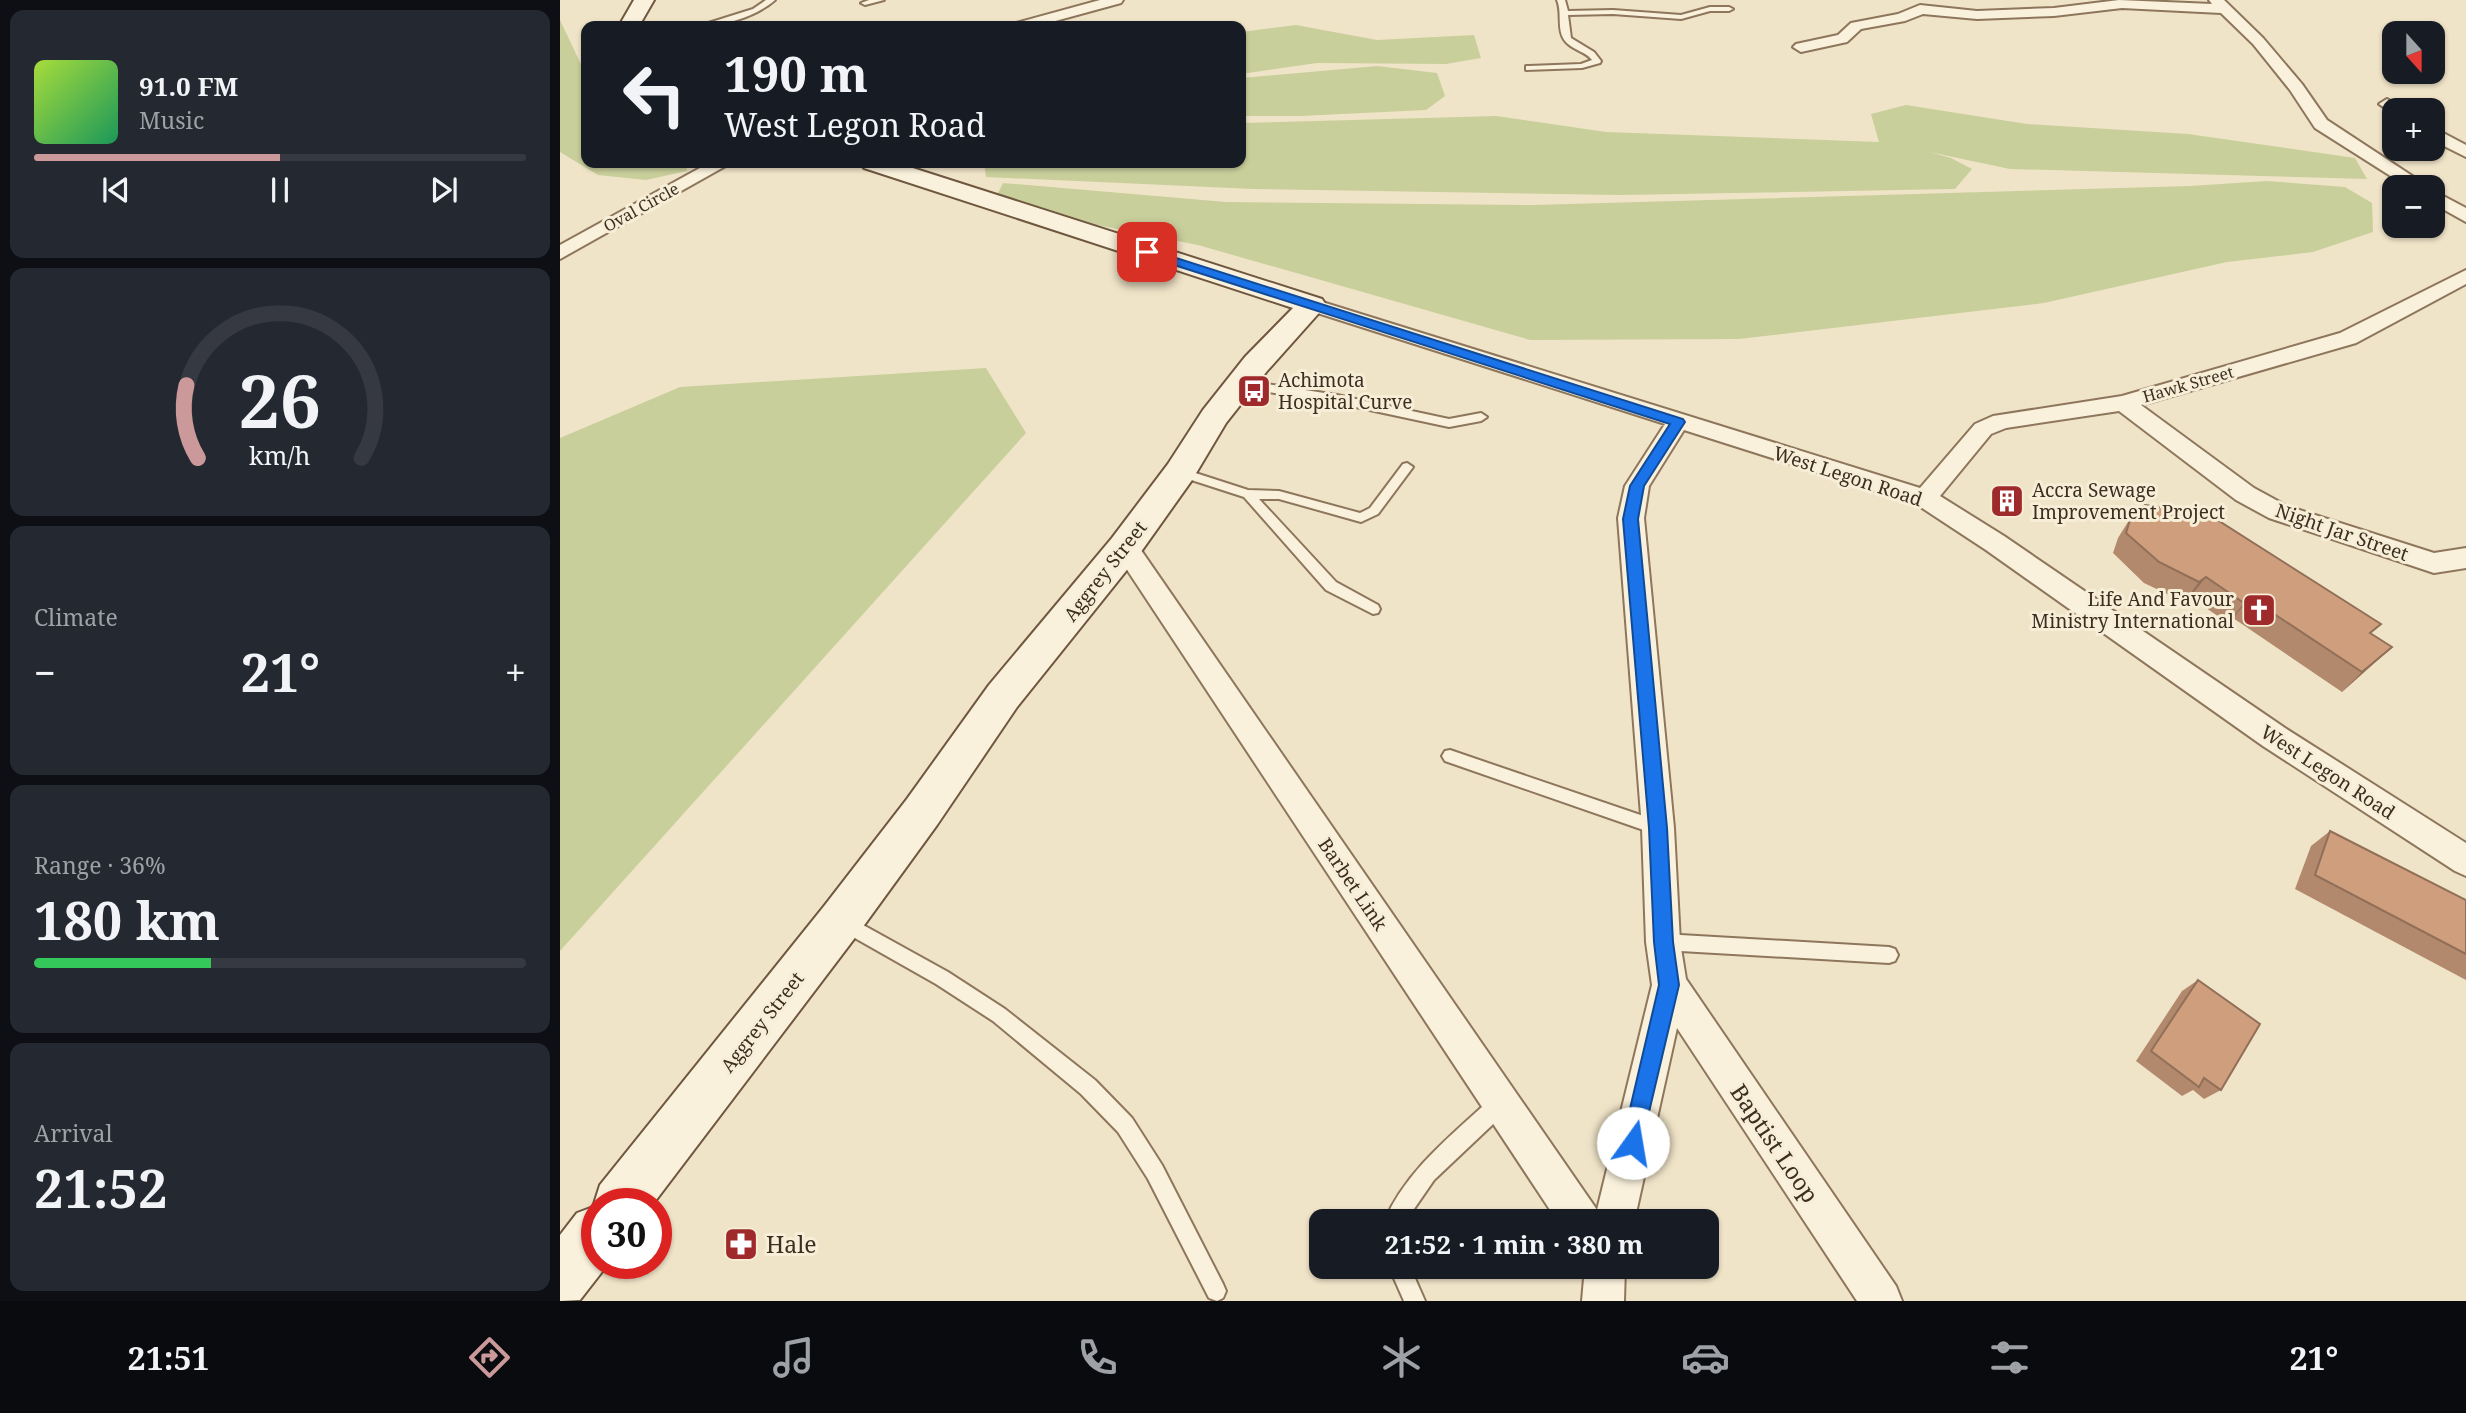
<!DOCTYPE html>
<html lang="en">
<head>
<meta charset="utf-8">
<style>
	:root { --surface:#171b24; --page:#242831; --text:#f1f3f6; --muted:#9ea1a6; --line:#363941; --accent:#cc999b }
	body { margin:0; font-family:"Noto Serif",serif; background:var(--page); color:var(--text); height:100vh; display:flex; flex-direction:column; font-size:26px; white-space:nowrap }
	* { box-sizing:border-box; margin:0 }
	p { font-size:23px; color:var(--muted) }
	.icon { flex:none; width:38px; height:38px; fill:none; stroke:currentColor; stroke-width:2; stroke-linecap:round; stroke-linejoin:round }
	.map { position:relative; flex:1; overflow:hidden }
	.drawer { display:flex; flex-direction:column; gap:10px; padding:10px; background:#0d0f14; width:560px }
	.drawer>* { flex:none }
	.guide { position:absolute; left:21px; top:21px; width:665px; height:147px; border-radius:14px; box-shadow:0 2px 5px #0004; background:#171b24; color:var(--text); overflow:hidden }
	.needle { width:46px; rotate:159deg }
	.tools { position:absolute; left:1822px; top:21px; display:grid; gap:14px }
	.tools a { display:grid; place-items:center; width:63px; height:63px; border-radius:14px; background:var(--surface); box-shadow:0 2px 5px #0004; font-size:35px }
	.speed { position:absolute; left:21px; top:1188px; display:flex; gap:14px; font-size:35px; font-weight:700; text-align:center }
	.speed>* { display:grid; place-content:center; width:91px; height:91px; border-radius:50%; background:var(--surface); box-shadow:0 2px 5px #0004; line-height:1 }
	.speed .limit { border:10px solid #d22; background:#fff; color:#111 }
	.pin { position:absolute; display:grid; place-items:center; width:60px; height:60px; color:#fff; margin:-30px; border-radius:14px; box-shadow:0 4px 10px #0006 }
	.me { position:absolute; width:77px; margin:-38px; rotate:13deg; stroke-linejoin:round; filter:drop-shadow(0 0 5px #0008) }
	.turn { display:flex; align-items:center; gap:24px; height:147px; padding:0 28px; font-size:32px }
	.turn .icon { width:91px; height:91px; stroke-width:2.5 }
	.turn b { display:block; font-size:49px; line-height:60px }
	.big { font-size:52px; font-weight:700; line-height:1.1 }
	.drawer .widget { flex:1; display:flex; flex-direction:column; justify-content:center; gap:10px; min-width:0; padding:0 24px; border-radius:14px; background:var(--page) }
	.drawer .dial { align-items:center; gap:0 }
	.dial svg { height:182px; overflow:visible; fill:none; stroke:var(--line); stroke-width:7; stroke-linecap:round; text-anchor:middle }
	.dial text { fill:var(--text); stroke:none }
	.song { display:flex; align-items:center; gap:21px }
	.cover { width:84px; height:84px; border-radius:10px; background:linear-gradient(135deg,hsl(80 70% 55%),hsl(150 70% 35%)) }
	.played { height:7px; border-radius:4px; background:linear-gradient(90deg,var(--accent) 50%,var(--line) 50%) }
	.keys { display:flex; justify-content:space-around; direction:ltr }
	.heat { display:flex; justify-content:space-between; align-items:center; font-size:38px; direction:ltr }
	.charge { height:10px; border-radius:5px; background:linear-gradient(90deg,#34c759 36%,var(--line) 0) }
	.trip { position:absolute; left:749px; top:1209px; width:410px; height:70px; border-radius:14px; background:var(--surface); box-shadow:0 2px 5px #0004; font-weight:700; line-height:70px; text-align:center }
	.tab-bar { display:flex; height:112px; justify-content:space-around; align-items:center; background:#090b0e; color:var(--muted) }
	.tab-bar .icon { width:49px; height:49px }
	.tab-bar .current { color:var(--accent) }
	.tab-bar b { font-size:32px; color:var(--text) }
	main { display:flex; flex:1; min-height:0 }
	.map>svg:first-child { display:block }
</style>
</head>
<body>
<main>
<section class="drawer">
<div class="widget">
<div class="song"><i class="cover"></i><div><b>91.0 FM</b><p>Music</p></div></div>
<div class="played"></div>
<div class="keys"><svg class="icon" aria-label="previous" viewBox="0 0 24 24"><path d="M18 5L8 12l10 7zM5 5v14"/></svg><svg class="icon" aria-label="pause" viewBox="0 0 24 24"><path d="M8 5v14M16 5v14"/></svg><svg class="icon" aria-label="next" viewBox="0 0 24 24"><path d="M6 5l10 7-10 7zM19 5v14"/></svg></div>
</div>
<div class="widget dial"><svg viewBox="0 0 100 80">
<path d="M14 69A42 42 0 1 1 86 69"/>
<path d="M14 69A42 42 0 0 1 9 37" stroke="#cc999b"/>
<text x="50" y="56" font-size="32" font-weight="700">26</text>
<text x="50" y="72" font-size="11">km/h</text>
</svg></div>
<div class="widget"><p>Climate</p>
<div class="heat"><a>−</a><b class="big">21°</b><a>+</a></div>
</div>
<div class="widget"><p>Range · 36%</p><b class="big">180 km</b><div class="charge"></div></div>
<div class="widget"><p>Arrival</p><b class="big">21:52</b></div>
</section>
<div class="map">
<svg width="1906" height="1301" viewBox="0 0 1906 1301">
	<rect width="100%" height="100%" fill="#f0e4c8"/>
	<path fill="#c9cf9b" d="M0 20 26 75V163H126L127 171 86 180 38 175 0 152Z
		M736 25 817 40 914 35 921 58 886 64 757 63 681 74V32Z
		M817 66 877 73 885 96 866 110 741 116H681V78Z
		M1346 105 1467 124 1628 134 1795 158 1807 179 1450 169 1369 152 1391 158 1412 169 1395 189 1060 195 693 189 426 177 424 163H681V123L936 116 1046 132 1319 142 1311 114Z
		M1707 181 1785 187 1812 203 1813 232 1753 252 1667 262 1484 303 1179 339 970 340 638 245 527 223 435 199 443 183 666 202 974 205 1630 186Z
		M426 368 466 433 0 951V438L120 387Z"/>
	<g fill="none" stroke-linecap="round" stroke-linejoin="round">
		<g stroke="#8d765c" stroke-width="4">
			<path id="lane" d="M206 0H215C197 16 163 27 139 26L193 9Z
				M324 0 305 5 301 3 309 0Z
				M997 0H1005L1008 11 1053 10 1121 15 1150 7H1169L1173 9 1169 11H1150L1121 19 1053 14 1008 15 1011 38 1034 52 1041 61 1040 63 1022 68 966 70V66H969L1021 64 1032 60C1026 52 1016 51 1008 44 995 33 1003 14 997 0Z
				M682 380 777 395 889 419 921 413 927 417 921 421 889 427 777 403 678 387 676 384Z
				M847 463 853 467 818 514 801 522 719 499H699L776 582 818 605 820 609 818 613 813 614 766 590 684 497 616 475 614 472 620 468 688 490 719 491 800 513 810 508 843 464Z
				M890 750 1098 821 1104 823 1106 828 1104 833 1098 835 885 761 882 756 885 751Z
				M285 915 388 972 445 1009 535 1080 572 1118 602 1165 663 1284 666 1291 663 1298 657 1301 649 1298 588 1179 558 1132 521 1094 433 1021 376 984 279 929 277 923 279 917Z
				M1103 934 1329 947 1335 949 1338 955 1335 961 1329 963 1103 950 1097 948 1094 942 1097 936Z
				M940 1095 947 1097 949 1104 947 1111 874 1180 845 1222H824C846 1170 893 1134 933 1097Z
				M829 1267H850L865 1301H844Z"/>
		</g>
		<g stroke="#8d765c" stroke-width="4">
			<path id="street" d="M540 0H563L561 3 477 26H453L456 23Z
				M1559 0 1652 4 1649 0H1664L1703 38 1742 84 1767 120 1869 187H1848L1755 128 1730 90 1693 44 1661 13 1562 8 1494 16 1417 19 1363 14 1345 21 1301 29 1287 42 1241 52 1233 47 1236 44 1278 35 1291 23 1338 14 1360 5 1417 11 1494 8Z
				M1827 99 1845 110H1834V114L1819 104Z
				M1872 127 1906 145V157L1872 140Z
				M149 163H171L0 259V245Z
				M1872 190 1906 208V222L1872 203Z
				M1906 270V284L1796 343 1581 405 1694 488 1727 506 1874 553 1906 548V568L1874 573 1709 518 1676 500 1559 411 1446 428 1431 434 1380 496 1444 536 1725 728 1906 843V876L1895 871 1703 746 1426 550 1356 504 1124 430 1089 486 1084 518 1114 828 1120 942 1126 979 1336 1286 1342 1301H1297L1117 1028 1074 1222H998L552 547 556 540 565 538 574 540 1037 1210 1092 985 1086 942 1082 828 1058 518 1065 486 1105 424 745 309 742 305 745 301H759L1360 488 1415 424 1433 416 1562 396 1780 333Z
				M1025 1267H1065L1064 1301H1022Z"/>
		</g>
		<g stroke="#6f573f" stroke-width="4">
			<path id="secondary" d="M74 0H94L79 26H59Z
				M301 163H337L762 299 766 305 707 371 666 423 632 480 578 556 457 707 377 825 297 935 93 1204H37V1264H48L20 1300 0 1301V1235L17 1213 33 1207 40 1185 265 905 347 799 429 685 552 538 608 464 643 410 685 357 733 308 304 168Z"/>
		</g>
		<use href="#lane" fill="#faf1dc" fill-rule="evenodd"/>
		<use href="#street" fill="#faf1dc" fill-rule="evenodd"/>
		<use href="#secondary" fill="#faf1dc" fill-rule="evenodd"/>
	</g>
	<path fill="#b2896c" d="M1571 517 1811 633 1832 647 1782 692 1673 618 1668 623 1630 597 1624 602 1584 583 1553 553 1558 538Z
		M1770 831 1906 900V980L1735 889 1751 846Z
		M1638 980 1661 1090 1644 1099 1633 1090 1622 1096 1576 1061 1622 991Z"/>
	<path fill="#916f58" d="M1646 577 1630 597 1624 602 1639 582Z
		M1690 598 1673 618 1668 623 1684 603Z
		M1832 647 1811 666 1782 692 1802 672Z"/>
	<path fill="#cf9f7d" stroke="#916f58" stroke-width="2" d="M1585 505 1648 514 1821 624 1810 633 1832 647 1802 672 1690 598 1684 603 1646 577 1639 582 1599 562 1566 533 1571 517Z
		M1770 831 1906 900V954L1755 875Z
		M1638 980 1700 1024 1661 1090 1644 1078 1639 1087 1591 1051Z"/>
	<path fill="#1a73e8" stroke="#114b97" stroke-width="2" d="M583 250H591L1123 419 1125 422 1084 486 1078 519 1107 828 1113 942 1119 985 1080 1150 1073 1154 1065 1150 1062 1143 1099 985 1094 942 1089 828 1063 519 1070 486 1110 424 583 255Z"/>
	<defs>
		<g id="bus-square" transform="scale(1.75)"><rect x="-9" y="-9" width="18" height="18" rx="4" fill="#9e2a2b" stroke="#f7eed8"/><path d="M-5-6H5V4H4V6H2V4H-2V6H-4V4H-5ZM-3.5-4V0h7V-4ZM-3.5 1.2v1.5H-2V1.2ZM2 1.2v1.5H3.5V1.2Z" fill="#fff"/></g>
		<g id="building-square" transform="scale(1.75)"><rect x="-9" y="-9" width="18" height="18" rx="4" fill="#9e2a2b" stroke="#f7eed8"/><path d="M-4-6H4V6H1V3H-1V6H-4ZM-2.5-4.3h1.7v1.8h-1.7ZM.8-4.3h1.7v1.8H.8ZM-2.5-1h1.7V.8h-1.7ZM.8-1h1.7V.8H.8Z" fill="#fff"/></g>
		<g id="church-square" transform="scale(1.75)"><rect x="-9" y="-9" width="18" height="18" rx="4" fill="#9e2a2b" stroke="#f7eed8"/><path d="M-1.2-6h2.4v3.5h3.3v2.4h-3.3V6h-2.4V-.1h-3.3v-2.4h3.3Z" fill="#fff"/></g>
		<g id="pharmacy-square" transform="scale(1.75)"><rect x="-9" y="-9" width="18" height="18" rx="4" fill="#9e2a2b" stroke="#f7eed8"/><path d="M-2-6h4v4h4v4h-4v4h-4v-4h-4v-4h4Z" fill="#fff"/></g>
	</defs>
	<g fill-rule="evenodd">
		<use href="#bus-square" x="694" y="391"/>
		<use href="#building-square" x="1447" y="501"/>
		<use href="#church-square" x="1699" y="610"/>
		<use href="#pharmacy-square" x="181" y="1244"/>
	</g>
	<g text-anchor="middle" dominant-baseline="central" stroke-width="6" stroke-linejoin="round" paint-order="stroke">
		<g font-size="16" fill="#3d2e20" stroke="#f7eed8">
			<text transform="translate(81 207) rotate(-29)">Oval Circle</text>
			<text transform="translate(1628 384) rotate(-16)">Hawk Street</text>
		</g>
		<g font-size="19" fill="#3d2e20" stroke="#f7eed8" text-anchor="start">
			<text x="718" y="380">Achimota<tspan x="718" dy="22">Hospital Curve</tspan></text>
			<text x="1472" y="490">Accra Sewage<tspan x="1472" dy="22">Improvement Project</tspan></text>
			<text x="1674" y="599" text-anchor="end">Life And Favour<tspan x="1674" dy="22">Ministry International</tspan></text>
		</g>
		<g font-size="19" fill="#3d2e20" stroke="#f7eed8">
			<text transform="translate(1288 476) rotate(18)">West Legon Road</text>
			<text transform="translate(1782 532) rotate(19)">Night Jar Street</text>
			<text transform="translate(545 571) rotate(-52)">Aggrey Street</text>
			<text transform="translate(1768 772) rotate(33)">West Legon Road</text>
			<text transform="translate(793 884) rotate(56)">Barbet Link</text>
			<text transform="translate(202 1022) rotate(-52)">Aggrey Street</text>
		</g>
		<g font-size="23" fill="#3d2e20" stroke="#f7eed8">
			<text transform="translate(1215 1143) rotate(56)">Baptist Loop</text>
		</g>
		<g font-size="23" fill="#3d2e20" stroke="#f7eed8" text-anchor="start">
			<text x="206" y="1244">Hale</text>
		</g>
	</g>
</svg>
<div class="tools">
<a><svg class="needle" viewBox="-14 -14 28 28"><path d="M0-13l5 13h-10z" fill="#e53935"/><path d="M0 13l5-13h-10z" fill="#9ea1a6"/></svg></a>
<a>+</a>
<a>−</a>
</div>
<div class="speed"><div class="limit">30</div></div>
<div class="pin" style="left:587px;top:252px;background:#d93025"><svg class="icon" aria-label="arrive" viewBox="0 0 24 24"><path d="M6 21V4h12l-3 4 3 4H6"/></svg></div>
<svg class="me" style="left:1073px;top:1143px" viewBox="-20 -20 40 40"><circle r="19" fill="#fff"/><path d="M0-13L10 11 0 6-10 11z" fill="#1a73e8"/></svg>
<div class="trip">21:52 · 1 min · 380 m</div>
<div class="guide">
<div class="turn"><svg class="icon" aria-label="left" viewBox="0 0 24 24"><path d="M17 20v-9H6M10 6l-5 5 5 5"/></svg><div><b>190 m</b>West Legon Road</div></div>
</div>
</div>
</main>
<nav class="tab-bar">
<b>21:51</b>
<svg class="icon current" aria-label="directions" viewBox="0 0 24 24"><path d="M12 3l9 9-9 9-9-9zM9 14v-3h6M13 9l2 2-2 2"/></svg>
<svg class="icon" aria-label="music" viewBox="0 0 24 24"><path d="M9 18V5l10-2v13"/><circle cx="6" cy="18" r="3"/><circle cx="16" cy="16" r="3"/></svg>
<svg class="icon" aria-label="phone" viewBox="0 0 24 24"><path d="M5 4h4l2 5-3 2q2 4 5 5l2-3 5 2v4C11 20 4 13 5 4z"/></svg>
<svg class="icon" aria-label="climate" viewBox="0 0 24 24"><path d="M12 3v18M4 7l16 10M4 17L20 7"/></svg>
<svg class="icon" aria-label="car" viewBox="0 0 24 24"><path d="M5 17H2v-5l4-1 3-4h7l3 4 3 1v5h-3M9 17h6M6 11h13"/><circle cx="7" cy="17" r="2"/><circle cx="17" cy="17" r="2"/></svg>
<svg class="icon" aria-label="filters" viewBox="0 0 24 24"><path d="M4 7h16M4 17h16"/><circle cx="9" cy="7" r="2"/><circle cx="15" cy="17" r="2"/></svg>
<b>21°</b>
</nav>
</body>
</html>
